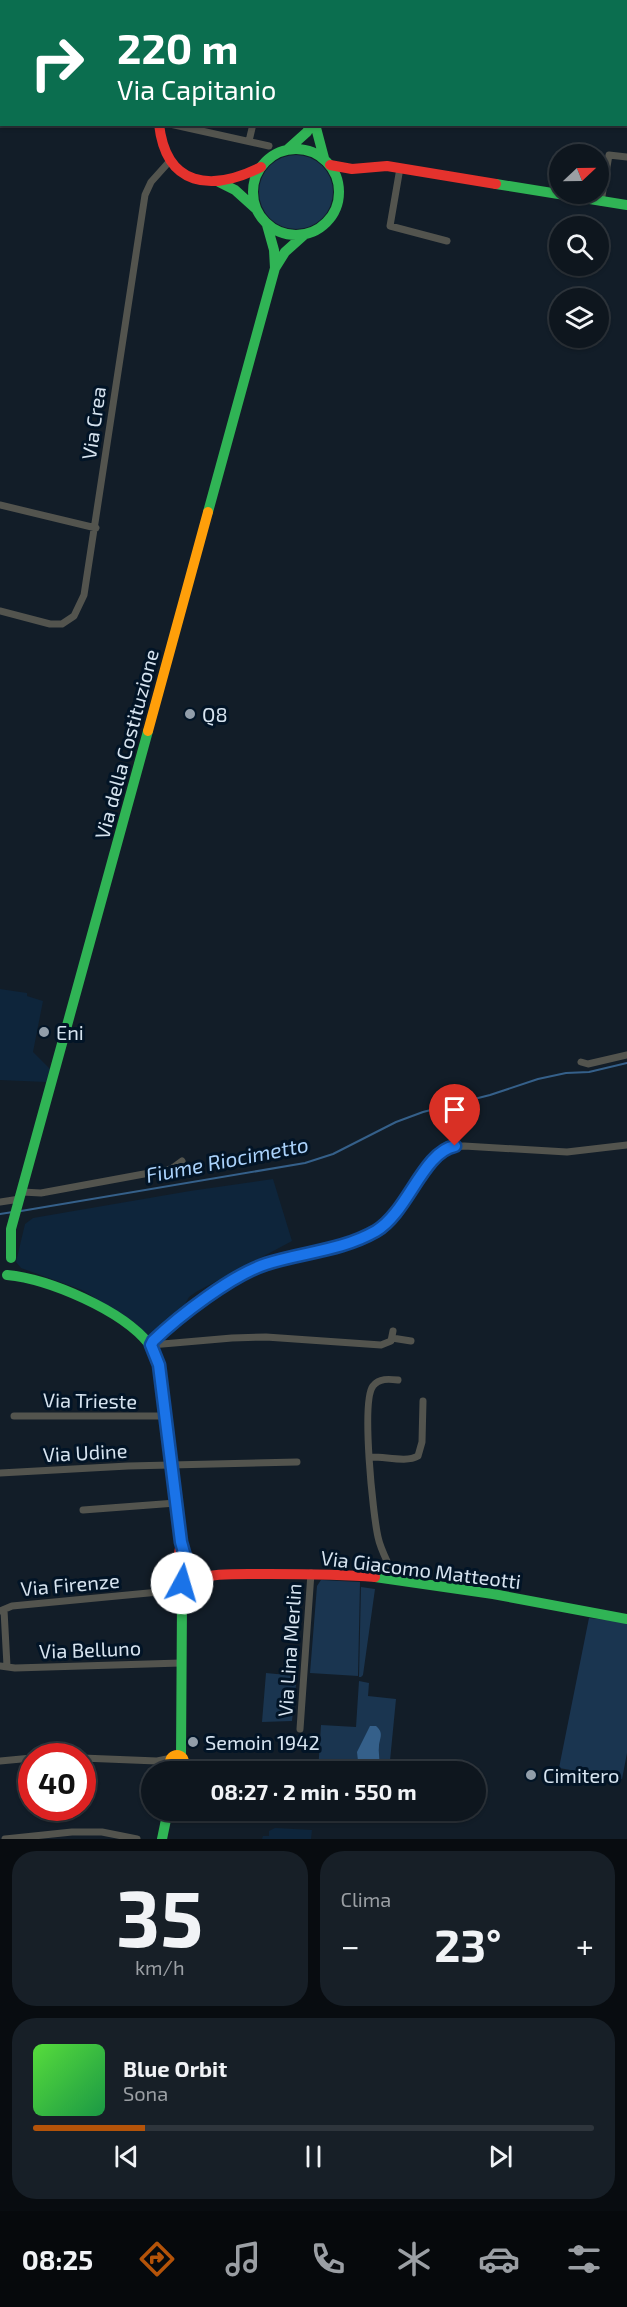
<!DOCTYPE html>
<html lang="it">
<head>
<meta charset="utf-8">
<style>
	:root { --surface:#0e161e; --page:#171f27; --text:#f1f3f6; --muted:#9b9fa4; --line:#2e353c; --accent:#b45309 }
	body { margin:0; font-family:"Exo 2",sans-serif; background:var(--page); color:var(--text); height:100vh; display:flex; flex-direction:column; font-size:22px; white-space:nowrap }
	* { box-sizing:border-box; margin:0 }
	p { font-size:20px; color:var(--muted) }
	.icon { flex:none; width:33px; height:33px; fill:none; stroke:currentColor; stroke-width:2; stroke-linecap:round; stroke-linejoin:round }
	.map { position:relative; height:1839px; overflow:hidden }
	.sheet { display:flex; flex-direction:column; gap:12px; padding:12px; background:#080c10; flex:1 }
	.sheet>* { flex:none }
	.top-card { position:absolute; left:0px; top:0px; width:627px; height:126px; box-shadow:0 2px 4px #0004,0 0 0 2px var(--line); background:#0b6e4f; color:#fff; overflow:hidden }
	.needle { width:39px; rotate:68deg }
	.controls { position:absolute; left:549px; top:144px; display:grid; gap:12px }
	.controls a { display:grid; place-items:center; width:60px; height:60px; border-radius:50%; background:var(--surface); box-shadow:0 2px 4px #0004,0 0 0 2px var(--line); font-size:30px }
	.speed { position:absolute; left:18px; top:1743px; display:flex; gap:12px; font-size:30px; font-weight:700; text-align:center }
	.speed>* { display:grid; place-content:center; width:78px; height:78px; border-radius:50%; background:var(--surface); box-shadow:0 2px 4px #0004,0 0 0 2px var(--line); line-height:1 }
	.speed .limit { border:9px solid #d22; background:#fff; color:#111 }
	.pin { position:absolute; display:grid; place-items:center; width:51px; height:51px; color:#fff; margin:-62px -26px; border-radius:50% 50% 50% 0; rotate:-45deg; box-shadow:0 0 6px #0007 }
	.pin .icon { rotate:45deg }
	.me { position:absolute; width:66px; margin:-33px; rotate:6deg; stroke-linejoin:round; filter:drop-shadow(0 0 4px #0008) }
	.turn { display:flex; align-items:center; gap:21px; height:126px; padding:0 18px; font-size:27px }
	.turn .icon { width:78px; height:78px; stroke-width:2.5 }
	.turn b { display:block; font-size:42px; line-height:51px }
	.big { font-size:45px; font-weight:700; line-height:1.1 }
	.sheet .widget { flex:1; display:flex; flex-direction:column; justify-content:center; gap:9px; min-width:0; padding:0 21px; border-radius:24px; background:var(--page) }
	.sheet .dial { align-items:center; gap:0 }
	.dial b { font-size:78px; line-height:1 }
	.song { display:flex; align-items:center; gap:18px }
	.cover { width:72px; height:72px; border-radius:9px; background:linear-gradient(135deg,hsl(110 70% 55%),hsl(140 70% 35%)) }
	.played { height:6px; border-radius:3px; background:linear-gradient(90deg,var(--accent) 20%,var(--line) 20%) }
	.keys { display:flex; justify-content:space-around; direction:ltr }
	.heat { display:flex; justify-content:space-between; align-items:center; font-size:33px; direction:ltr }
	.sheet .tiles { flex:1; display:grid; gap:12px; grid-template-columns:1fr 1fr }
	.widget:last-child { grid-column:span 2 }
	.trip { position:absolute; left:141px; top:1761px; width:345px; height:60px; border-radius:30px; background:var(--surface); box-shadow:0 2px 4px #0004,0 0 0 2px var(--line); font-weight:700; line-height:60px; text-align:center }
	.tabs { display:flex; height:96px; justify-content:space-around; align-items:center; background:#06090c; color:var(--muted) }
	.tabs .icon { width:42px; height:42px }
	.tabs .active { color:var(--accent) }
	.tabs b { font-size:27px; color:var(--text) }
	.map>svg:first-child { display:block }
</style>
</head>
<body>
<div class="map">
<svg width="627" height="1839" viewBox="0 0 627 1839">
	<rect width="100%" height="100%" fill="#121d28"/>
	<path fill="#0e253b" d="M0 989 27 993V996L43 1001 33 1052 50 1069 46 1082 0 1080Z
		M273 1179 292 1241 196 1292 189 1297 180 1313 153 1336 146 1334 134 1322 82 1290 21 1268 16 1262 25 1224 33 1218 190 1191Z
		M275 1828 312 1830 311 1839H262L263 1836H269V1831Z"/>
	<path fill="#1a3550" d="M259 192a37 37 0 1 1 74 0a37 37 0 1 1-74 0Z
		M321 1580 360 1582 358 1676 310 1673 317 1586Z
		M361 1587 375 1589 363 1675 361 1677H359Z
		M589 1618 627 1622V1753L622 1779 559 1768Z
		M266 1673 297 1676 292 1721 262 1722Z
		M359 1681 369 1683 368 1696 396 1699 389 1771 318 1772 321 1725 356 1727Z"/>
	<path fill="#35608a" d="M370 1726H376C384 1733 380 1737 379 1746 378 1752 380 1757 379 1763L373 1767H363L358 1761 357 1752Z"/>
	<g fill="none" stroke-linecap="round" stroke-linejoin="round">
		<path stroke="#35608a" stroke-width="2" d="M21 1211 305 1163 333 1154 396 1122 423 1112 490 1095 538 1079 566 1073 589 1072 627 1063
			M0 1214 13 1212"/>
		<path stroke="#53544e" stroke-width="7" d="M180 0 192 2
			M0 39H2
			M0 101H2
			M170 124 269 146
			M249 141 253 124
			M400 168 390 226 447 241
			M601 202 609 155 627 157
			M0 505 96 528
			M0 611 50 624H62L74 616 84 595 145 195 151 182 168 163
			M581 1062 588 1064 627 1055
			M22 1192 41 1193 171 1169 182 1161
			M0 1202 20 1199
			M392 1338 411 1341
			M151 1345C166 1320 246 1268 275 1261 309 1253 345 1249 376 1231 397 1218 410 1195 422 1175 428 1166 433 1156 442 1150 449 1146 457 1146 464 1146L567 1152 627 1145
			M151 1345 232 1338 266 1337 381 1345 391 1341 393 1331
			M14 1416H165
			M369 1457C384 1456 406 1463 418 1456L422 1442 423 1401
			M0 1473 128 1466 297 1462
			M83 1510 176 1503
			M395 1580C390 1565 381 1552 378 1537 373 1515 361 1401 373 1386 379 1378 389 1379 398 1380
			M4 1610 7 1666
			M0 1611 12 1606 180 1590
			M0 1666 15 1668 181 1663
			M300 1729 311 1573
			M82 1758 157 1761 172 1758
			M0 1761 32 1758
			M159 1762 172 1767
			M5 1839 72 1832H102L137 1839"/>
		<path stroke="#30b455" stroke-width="10" d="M347 0V2
			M315 124 324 158
			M253 192a43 43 0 1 1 86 0a43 43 0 1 1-86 0Z
			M288 149 307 132 311 124
			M219 182 235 190 255 208
			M496 184 627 205
			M267 225 274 250 275 268
			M208 512 275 268 285 252 304 235
			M11 1258V1229L148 731
			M7 1275C49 1279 122 1310 149 1344 155 1350 156 1358 159 1365L181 1542 191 1574 189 1579
			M375 1577 493 1594 627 1619
			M177 1581 182 1601 181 1757
			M162 1839 168 1810"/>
		<path stroke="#ff9f0a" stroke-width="10" d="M171 0V2
			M148 731 208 512
			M170 1762a7 7 0 1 1 14 0a7 7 0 1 1-14 0Z"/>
		<path stroke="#e5322d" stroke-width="10" d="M159 124C166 187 211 192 261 167
			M330 165 352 169 387 166 496 184
			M181 1542 175 1576 177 1581 182 1583C210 1572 239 1574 269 1574 304 1574 339 1574 375 1577"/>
	</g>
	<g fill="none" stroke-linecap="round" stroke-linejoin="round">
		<g stroke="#114b97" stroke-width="15">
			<path id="route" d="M182 1583 189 1580 190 1574 181 1542 159 1365 151 1345 153 1341C179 1316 232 1275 266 1264 303 1252 341 1251 376 1231 408 1212 423 1152 455 1146"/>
		</g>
		<use href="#route" stroke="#1a73e8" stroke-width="10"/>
	</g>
	<g fill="#929eaa" stroke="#021426" stroke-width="2">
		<circle cx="190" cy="714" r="6"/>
		<circle cx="44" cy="1032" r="6"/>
		<circle cx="193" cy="1742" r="6"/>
		<circle cx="531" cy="1775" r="6"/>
	</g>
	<g text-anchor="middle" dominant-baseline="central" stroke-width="6" stroke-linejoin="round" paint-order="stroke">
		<g font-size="20" fill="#d7e4f0" stroke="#021426">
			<text transform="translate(93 423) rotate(-82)">Via Crea</text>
			<text transform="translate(126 744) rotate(-75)">Via della Costituzione</text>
			<text transform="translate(90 1400) rotate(1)">Via Trieste</text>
			<text transform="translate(85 1452) rotate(-3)">Via Udine</text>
			<text transform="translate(421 1569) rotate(7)">Via Giacomo Matteotti</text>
			<text transform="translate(70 1584) rotate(-5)">Via Firenze</text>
			<text transform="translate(90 1649) rotate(-2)">Via Belluno</text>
			<text transform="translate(289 1650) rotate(-86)">Via Lina Merlin</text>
		</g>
		<g font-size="20" fill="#d7e4f0" stroke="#021426" text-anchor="start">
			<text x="202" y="714">Q8</text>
			<text x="56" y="1032">Eni</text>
			<text x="205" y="1742">Semoin 1942</text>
			<text x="543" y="1775">Cimitero</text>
		</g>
		<g font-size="21" font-style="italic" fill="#aad2fb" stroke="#021426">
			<text transform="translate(227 1159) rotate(-11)">Fiume Riocimetto</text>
		</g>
	</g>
</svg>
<div class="controls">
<a><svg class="needle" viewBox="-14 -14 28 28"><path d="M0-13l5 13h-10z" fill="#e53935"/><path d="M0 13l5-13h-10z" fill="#9b9fa4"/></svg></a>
<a><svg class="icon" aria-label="search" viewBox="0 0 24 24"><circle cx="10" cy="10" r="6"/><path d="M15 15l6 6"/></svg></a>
<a><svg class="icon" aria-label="layers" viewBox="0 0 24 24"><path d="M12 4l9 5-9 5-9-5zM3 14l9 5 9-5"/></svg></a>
</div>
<div class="speed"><div class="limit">40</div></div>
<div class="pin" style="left:455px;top:1146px;background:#d93025"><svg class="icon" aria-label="arrive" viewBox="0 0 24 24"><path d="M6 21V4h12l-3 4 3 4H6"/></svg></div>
<svg class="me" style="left:182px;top:1583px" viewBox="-20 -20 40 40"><circle r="19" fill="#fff"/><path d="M0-13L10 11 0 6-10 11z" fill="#1a73e8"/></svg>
<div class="trip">08:27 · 2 min · 550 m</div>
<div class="top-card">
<div class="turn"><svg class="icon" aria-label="right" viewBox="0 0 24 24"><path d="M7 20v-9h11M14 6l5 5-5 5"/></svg><div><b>220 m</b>Via Capitanio</div></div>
</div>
</div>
<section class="sheet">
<div class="tiles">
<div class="widget dial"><b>35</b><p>km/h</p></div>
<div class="widget"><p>Clima</p>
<div class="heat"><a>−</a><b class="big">23°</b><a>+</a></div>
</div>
<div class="widget">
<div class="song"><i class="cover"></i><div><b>Blue Orbit</b><p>Sona</p></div></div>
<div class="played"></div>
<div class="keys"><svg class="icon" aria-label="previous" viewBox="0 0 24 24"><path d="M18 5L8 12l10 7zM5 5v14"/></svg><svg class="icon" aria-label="pause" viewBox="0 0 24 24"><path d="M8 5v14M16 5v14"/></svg><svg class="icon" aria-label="next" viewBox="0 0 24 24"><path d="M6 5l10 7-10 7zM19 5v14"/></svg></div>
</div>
</div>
</section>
<nav class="tabs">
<b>08:25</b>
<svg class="icon active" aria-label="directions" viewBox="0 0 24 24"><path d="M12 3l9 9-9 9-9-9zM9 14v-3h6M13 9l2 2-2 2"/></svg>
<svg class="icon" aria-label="music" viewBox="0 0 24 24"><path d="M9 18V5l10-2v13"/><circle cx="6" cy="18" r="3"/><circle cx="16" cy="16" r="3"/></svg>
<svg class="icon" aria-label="phone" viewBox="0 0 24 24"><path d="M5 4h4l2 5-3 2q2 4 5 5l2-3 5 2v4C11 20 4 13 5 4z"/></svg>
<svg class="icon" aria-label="climate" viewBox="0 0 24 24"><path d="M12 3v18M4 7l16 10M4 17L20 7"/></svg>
<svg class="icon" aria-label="car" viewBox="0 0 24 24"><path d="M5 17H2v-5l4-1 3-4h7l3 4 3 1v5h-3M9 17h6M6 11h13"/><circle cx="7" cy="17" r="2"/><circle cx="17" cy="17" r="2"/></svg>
<svg class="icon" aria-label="filters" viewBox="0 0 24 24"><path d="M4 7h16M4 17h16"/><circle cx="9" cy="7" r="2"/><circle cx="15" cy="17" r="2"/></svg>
</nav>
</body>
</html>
